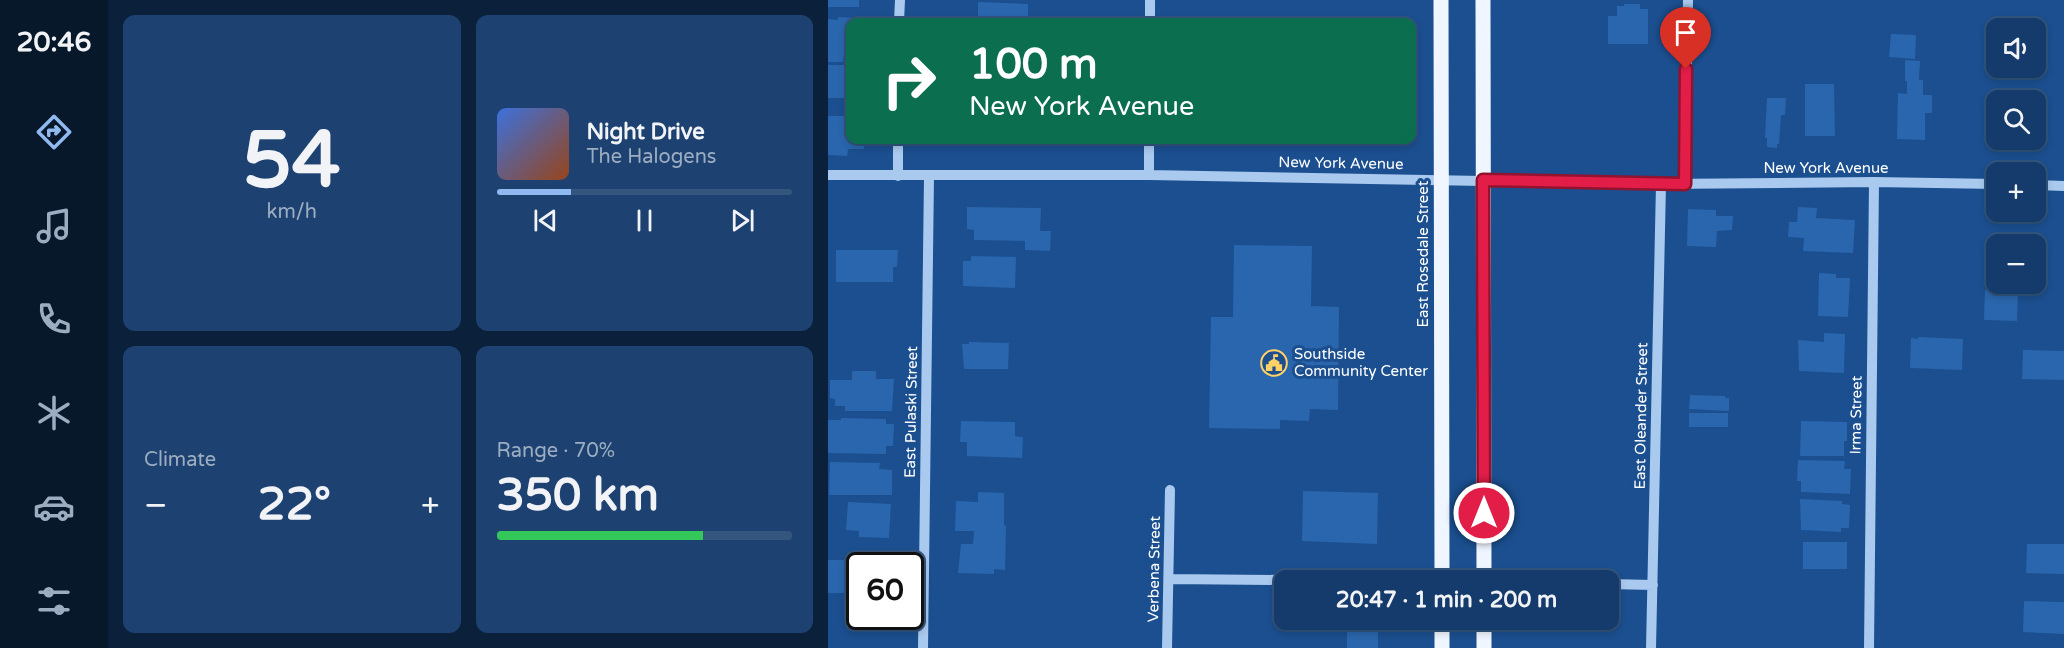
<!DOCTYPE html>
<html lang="en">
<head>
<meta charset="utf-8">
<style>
	:root { --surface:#143b6b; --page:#1d4271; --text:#f1f3f6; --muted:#9dadc1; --line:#33557e; --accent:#90b9f0 }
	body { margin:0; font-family:"Varela Round",sans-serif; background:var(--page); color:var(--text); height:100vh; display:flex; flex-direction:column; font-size:22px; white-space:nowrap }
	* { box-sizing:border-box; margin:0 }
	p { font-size:20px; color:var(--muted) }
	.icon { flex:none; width:33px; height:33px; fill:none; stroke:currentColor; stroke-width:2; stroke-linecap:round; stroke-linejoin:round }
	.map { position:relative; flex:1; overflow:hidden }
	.sheet { display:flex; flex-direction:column; gap:15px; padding:15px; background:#0b203b; width:720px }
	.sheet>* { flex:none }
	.hud { position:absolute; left:18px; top:18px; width:570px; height:126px; border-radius:12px; box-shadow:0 3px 9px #0003,0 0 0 2px var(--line); background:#0b6e4f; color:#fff; overflow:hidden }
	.tools { position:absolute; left:1158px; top:18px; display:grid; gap:12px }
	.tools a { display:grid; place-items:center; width:60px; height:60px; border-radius:12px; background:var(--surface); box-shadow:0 3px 9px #0003,0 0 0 2px var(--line); font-size:30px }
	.speed { position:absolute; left:18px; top:552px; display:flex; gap:12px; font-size:30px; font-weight:700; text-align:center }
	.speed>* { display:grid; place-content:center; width:78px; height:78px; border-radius:50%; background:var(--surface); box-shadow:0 3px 9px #0003,0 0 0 2px var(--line); line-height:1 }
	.speed .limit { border:3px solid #111; border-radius:9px; background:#fff; color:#111 }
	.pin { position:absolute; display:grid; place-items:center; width:51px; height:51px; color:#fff; margin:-62px -26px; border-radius:50% 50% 50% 0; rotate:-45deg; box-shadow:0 0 6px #0007 }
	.pin .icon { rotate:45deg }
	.me { position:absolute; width:66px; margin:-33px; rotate:0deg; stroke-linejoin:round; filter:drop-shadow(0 0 4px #0008) }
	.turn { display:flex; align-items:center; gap:21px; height:126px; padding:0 24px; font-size:27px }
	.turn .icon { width:78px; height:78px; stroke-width:2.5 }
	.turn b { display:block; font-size:42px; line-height:51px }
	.big { font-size:45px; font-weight:700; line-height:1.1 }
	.sheet .widget { flex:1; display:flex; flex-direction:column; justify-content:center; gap:9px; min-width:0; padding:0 21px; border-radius:12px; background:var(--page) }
	.sheet .dial { align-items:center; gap:0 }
	.dial b { font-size:78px; line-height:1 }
	.song { display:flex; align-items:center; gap:18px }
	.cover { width:72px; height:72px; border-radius:9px; background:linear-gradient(135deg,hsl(220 70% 55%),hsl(20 70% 35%)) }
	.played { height:6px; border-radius:3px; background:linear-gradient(90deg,var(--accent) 25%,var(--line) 25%) }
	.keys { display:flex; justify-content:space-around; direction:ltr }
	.heat { display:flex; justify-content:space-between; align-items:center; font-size:33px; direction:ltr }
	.charge { height:9px; border-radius:4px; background:linear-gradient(90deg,#34c759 70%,var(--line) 0) }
	.sheet .tiles { flex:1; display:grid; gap:15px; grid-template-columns:repeat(2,1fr) }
	.trip { position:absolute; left:446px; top:570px; width:345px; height:60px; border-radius:12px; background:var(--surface); box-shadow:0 3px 9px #0003,0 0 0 2px var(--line); font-weight:700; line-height:60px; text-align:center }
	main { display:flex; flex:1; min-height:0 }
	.dock { display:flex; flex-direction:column; width:108px; justify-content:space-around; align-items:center; background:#08182b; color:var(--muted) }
	.dock .icon { width:42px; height:42px }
	.dock .on { color:var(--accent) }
	.dock b { font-size:27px; color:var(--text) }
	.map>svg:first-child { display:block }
</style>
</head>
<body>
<main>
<nav class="dock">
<b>20:46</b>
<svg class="icon on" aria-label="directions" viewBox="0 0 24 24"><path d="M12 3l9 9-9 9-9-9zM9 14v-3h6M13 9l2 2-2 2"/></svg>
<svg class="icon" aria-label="music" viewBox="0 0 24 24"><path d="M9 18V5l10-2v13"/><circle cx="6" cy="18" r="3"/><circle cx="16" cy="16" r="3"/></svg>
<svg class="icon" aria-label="phone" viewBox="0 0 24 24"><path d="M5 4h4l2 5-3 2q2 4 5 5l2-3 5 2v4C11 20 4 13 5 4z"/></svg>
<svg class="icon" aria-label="climate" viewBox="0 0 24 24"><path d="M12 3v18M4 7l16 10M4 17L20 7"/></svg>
<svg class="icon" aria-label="car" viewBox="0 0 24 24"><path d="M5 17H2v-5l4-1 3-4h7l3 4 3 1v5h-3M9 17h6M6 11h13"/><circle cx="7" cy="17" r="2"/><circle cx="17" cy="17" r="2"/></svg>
<svg class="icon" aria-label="filters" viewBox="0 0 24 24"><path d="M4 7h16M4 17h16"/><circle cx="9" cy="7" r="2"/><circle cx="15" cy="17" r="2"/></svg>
</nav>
<section class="sheet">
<div class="tiles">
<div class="widget dial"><b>54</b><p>km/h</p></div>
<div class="widget">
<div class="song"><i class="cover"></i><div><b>Night Drive</b><p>The Halogens</p></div></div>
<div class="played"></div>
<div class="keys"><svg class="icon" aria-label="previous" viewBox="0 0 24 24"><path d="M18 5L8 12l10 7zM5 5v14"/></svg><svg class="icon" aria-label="pause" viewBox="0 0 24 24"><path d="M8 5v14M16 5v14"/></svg><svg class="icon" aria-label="next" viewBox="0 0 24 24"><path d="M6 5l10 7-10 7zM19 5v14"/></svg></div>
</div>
<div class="widget"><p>Climate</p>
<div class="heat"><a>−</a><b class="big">22°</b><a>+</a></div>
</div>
<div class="widget"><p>Range · 70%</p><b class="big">350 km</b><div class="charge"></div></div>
</div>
</section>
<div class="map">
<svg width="1236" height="648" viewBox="0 0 1236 648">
	<rect width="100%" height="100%" fill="#1b4f8f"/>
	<path fill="#2a66ad" d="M0 0H31V7H0Z
		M150 2 200 4V18L186 17V19L150 17Z
		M796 4H812V9H820V44H780V16H789V6H796Z
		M10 17 29 18V22H22V53H16L15 62H0V19L10 20Z
		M1063 34 1088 35 1087 59 1061 57Z
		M1077 60 1092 61 1091 80H1095V95H1104V113H1097V140L1069 139 1070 93 1079 94V81H1077Z
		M0 65H22V98H0Z
		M977 84H1006L1007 136H977Z
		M939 98H958L957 115H953L951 144H949V148L939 147V138H937Z
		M0 116H22V140H36V149H20L19 156 0 155Z
		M139 207 213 208 212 231H223L222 251 197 250V241L146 240V230L139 229Z
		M970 207 989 208 988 218 1027 220 1025 253 975 251 976 238 960 237 961 222H969Z
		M860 209 888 210V216H905L904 230 889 231 888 247 859 246Z
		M406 245 484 246 483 306 511 307 510 410 482 409 481 421 452 420V429L381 428 383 317H405Z
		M8 250H70L69 267H65V282H8Z
		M143 256 188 257 187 288 135 286V261H143Z
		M991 273 1008 274V278H1022L1020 317 990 316Z
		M1168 284 1180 285V292H1190L1189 321 1156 320 1157 290H1168Z
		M996 333 1017 334 1016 373 971 371 970 340 996 342Z
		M1090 337 1135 339 1134 370 1082 368 1083 338 1090 339Z
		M141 342 181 343 180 369H136L134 344H141Z
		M1195 350 1236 351V380L1194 379Z
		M24 371H48V379H66L64 411H17V406H7V399L2 398V380H24Z
		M862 395 897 396V398H901V411L861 409Z
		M861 413H900V427H861Z
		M13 418 58 419V424H66L65 446H58V454L0 453V420H13Z
		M133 421 187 422V436L195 437 194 458 139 456V442H132Z
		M973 421 1019 422V441H1016V456H972Z
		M970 460 1017 461 1016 469H1023L1022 494 973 492V481H969Z
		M2 462 52 463 51 469 64 470V495H1Z
		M475 491 550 493 549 544 474 541Z
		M150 492 176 493V525L178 526 177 570 166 569V574L130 573 133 544H145L146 531H127L128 501 150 502Z
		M972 499 1014 501V504L1022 505 1021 528H1013V532L973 530Z
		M20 502 63 504 61 538 31 537V531L18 530Z
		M975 542H1019V569H975Z
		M1199 544H1236V574L1198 573Z
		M0 560H56V566H32V593H0Z
		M1196 601 1236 602V634L1195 632Z
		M519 620H550V648H519Z"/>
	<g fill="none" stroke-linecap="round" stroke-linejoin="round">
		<path stroke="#a9c9ee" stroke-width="10" d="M71 22 72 0
			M322 22V0
			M0 175H321L833 184 1046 182 1168 184
			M321 175V140
			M70 176V140
			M857 184 860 0
			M1208 185 1236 186
			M341 579 458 580
			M780 584 825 585
			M95 648 101 177
			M339 648 342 490
			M823 648 833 184
			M1041 648 1046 182"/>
		<path stroke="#f0f6ff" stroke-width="15" d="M613 0 614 580
			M655 0 656 580
			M656 620V648
			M614 648V620"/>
	</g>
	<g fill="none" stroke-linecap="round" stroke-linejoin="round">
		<g stroke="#92132f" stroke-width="15">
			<path id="route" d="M656 513 655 180 857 184 858 69"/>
		</g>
		<use href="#route" stroke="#e11d48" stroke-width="10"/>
	</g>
	<defs>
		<g id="civic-ring" transform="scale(1.35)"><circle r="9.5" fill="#1b4f8f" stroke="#ffd166" stroke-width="1.5"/><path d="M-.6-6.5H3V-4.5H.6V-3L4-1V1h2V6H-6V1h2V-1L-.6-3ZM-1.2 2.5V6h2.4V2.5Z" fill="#ffd166"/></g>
	</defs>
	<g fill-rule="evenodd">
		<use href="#civic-ring" x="446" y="363"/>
	</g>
	<g text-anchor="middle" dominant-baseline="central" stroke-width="6" stroke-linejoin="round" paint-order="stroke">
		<g font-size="15" fill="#fff" stroke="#1b4f8f">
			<text transform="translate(513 163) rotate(1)">New York Avenue</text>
			<text x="998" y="168">New York Avenue</text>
			<text transform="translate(595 254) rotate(-90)">East Rosedale Street</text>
			<text transform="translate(83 412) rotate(-89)">East Pulaski Street</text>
			<text transform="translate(1028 415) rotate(-89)">Irma Street</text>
			<text transform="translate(813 416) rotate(-89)">East Oleander Street</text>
			<text transform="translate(326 569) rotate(-89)">Verbena Street</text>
		</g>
		<g font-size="15" fill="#fff" stroke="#1b4f8f" text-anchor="start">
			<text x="466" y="354">Southside<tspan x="466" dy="17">Community Center</tspan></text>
		</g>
	</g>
</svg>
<div class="tools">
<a><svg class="icon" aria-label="sound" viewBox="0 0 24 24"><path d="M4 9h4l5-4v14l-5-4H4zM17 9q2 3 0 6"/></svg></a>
<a><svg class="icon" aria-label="search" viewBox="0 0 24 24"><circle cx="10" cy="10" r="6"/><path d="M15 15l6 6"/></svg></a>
<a>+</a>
<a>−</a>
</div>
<div class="speed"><div class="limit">60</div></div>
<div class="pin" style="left:858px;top:69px;background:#d93025"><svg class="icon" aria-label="arrive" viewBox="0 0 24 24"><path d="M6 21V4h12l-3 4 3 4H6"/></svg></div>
<svg class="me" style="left:656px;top:513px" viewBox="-20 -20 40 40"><circle r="17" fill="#e11d48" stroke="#fff" stroke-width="3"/><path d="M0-11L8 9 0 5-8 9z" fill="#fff"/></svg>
<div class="trip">20:47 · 1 min · 200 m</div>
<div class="hud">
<div class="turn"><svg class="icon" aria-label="right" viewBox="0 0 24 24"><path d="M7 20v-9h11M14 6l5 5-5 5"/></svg><div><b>100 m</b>New York Avenue</div></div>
</div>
</div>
</main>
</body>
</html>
